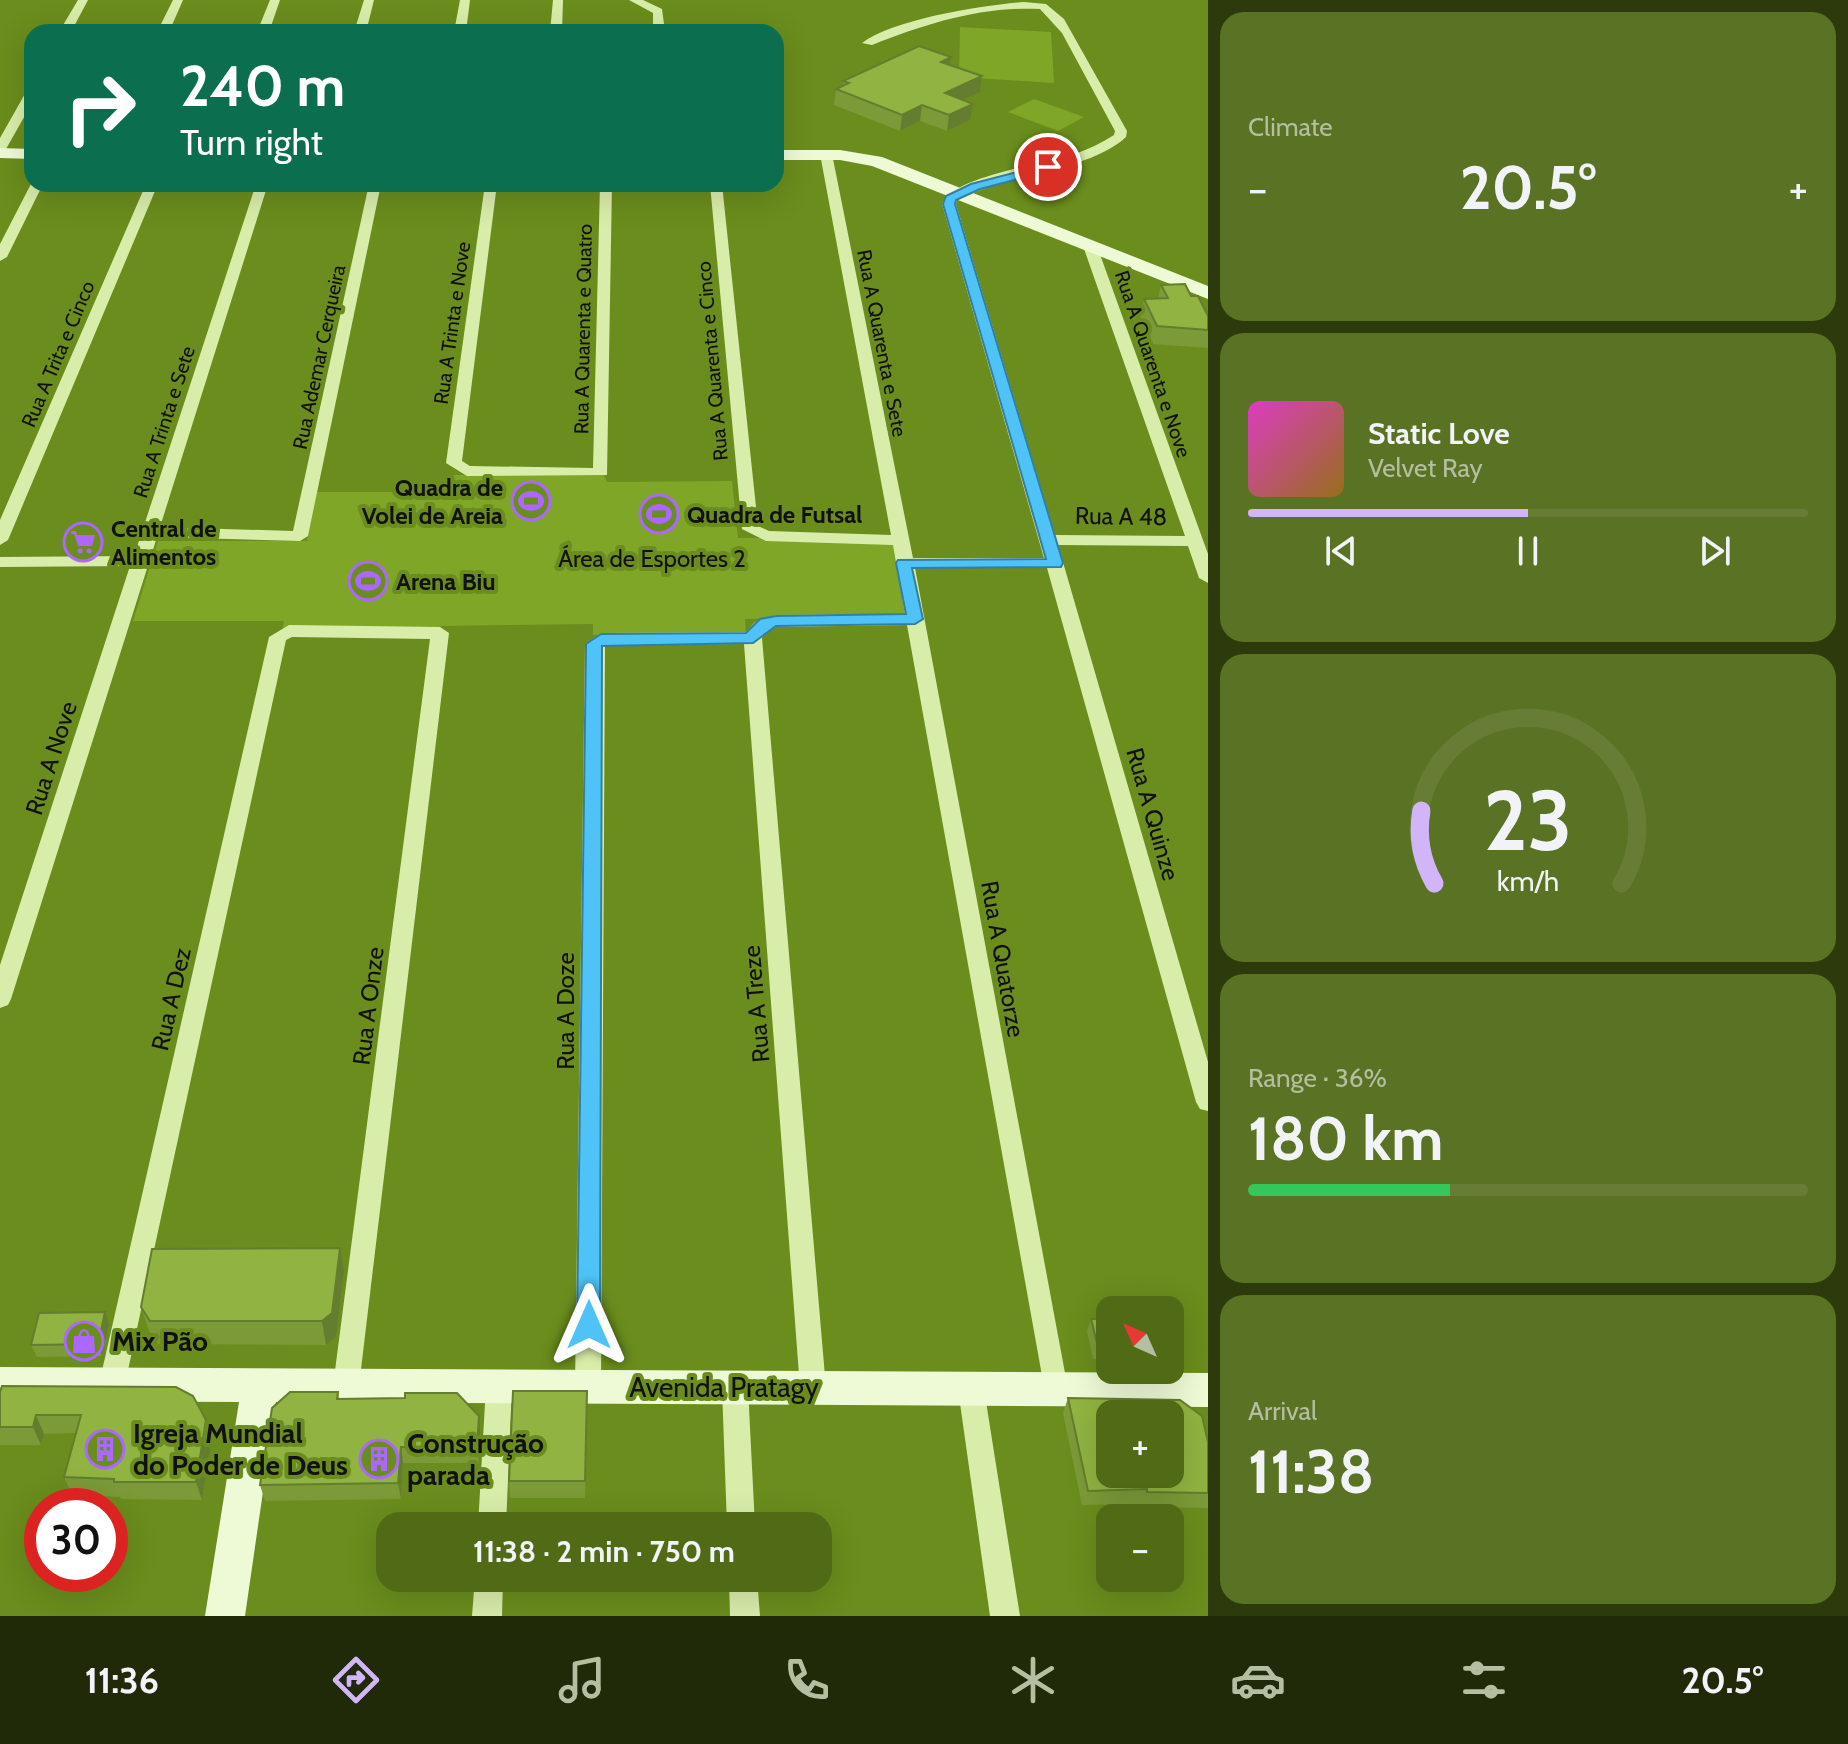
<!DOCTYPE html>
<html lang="en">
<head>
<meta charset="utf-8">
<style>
	:root { --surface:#506a16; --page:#5a7223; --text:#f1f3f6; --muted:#b4bfa1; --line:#677d35; --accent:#d2b4f9 }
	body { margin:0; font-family:Cabin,sans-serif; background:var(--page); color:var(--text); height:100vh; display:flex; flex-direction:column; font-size:30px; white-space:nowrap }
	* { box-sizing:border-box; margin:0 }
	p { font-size:26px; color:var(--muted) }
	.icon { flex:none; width:44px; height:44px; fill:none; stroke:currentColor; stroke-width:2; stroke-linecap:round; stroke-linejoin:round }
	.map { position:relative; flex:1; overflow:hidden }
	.side { display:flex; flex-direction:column; gap:12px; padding:12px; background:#2c3a0c; width:640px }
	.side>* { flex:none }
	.hud { position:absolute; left:24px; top:24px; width:760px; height:168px; border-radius:24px; box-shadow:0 8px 32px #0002; background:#0b6e4f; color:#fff; overflow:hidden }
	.needle { width:52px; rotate:315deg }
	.buttons { position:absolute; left:1096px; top:1296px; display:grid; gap:16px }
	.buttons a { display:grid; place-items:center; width:88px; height:88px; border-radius:16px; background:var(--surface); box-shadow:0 8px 32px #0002; font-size:40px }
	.speed { position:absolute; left:24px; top:1488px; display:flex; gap:16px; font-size:40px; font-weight:700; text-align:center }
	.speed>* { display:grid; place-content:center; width:104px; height:104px; border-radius:50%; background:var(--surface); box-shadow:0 8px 32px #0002; line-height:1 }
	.speed .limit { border:12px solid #d22; background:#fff; color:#111 }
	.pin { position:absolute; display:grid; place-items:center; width:68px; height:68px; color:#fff; margin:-34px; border:4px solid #fff; border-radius:50%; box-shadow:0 2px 8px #0007 }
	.me { position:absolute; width:88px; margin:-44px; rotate:0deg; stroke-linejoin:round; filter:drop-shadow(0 0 6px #0008) }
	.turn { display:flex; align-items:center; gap:28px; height:168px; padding:0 24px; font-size:36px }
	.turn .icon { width:104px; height:104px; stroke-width:2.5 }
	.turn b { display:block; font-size:56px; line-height:68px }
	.big { font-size:60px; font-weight:800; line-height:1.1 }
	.side .widget { flex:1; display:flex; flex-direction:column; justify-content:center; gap:12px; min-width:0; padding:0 28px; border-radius:24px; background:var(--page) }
	.side .dial { align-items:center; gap:0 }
	.dial svg { height:208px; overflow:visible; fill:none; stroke:var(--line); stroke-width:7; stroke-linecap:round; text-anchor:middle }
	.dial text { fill:var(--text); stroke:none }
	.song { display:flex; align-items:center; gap:24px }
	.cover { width:96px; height:96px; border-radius:12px; background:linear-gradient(135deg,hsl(310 70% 55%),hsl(40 70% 35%)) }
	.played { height:8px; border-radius:4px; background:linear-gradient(90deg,var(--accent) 50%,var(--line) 50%) }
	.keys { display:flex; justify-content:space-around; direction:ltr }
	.heat { display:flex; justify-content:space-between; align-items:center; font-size:44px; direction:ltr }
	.charge { height:12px; border-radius:6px; background:linear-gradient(90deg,#34c759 36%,var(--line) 0) }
	.trip { position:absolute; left:376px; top:1512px; width:456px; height:80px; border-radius:24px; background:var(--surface); box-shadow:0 8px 32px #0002; font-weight:800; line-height:80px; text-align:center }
	.tabs { display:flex; height:128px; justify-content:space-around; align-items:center; background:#202a09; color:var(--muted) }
	.tabs .icon { width:56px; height:56px }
	.tabs .active { color:var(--accent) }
	.tabs b { font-size:36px; color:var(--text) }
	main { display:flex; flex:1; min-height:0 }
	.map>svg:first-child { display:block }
</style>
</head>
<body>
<main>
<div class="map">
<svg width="1208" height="1616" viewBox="0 0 1208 1616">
	<rect width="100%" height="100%" fill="#6a8d1d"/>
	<path fill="#7fa626" d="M960 27 1051 32 1054 83 959 77Z
		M1034 99 1084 117 1058 131 1008 112Z
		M453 475H604L607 482 732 481 738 538 894 536 910 617 745 619 746 634 593 635V624L441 626 434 634H282L284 621H133L158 541H307L317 492H450Z"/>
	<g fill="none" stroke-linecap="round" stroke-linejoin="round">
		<path fill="#d9edaa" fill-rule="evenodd" d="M78 0H88L71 32H59Z
			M173 0H183L169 32H157Z
			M270 0H280L269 32H257Z
			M364 0H374L366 32H354Z
			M460 0H470L466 32H454Z
			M553 0H563L562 32H550Z
			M629 0H643L662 9 665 32H653V13Z
			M1024 2 1046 4 1064 19 1127 131 1126 137C1088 172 1006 174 957 200L956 204 1055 535 1185 536 1083 246 1090 242 1097 246 1208 554V583L1199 578 1188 546 1058 545 1208 1062V1111L1200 1109 1196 1102 1047 568H915L1068 1389 1064 1398 1055 1401 1046 1398 907 625 776 627 765 632 762 638 826 1388 822 1397 813 1400 804 1397 800 1388 744 644 605 645 601 1387 597 1396 588 1399 579 1396 575 1387 585 644 601 633 746 632 755 622 776 615 905 614 893 545 766 541 742 529 710 184H722L758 526 769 531 891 535 820 154 826 150 832 154 913 558H1044L942 204C952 176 1047 164 1075 154 1089 149 1101 143 1114 135L1115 131 1062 33 1040 9C982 6 925 24 872 45L862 43C894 19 983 5 1024 2Z
			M32 88V103L6 149 0 153V138L26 92Z
			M32 182 43 184 7 257 0 261V244Z
			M146 184H158L8 540 0 545V520Z
			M256 184H268L160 527 293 531 369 184H381L308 536 300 541 157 537 11 999 8 1005 0 1008V965L130 566 0 567V557L134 556Z
			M485 184H497L462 461 470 466 593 468 600 184H612L607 475 467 476 446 463Z
			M289 625 440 627 449 633 359 1386 355 1395 346 1398 337 1395 333 1386 430 639 292 637 286 640 125 1384 121 1393 112 1396 103 1393 99 1384 269 637Z
			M499 1374 508 1377 512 1386 506 1526H478L486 1386 490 1377Z
			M735 1376 744 1379 748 1388 755 1526H727L722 1388 726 1379Z
			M971 1377 980 1380 984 1389 1020 1616H990L958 1389 962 1380Z
			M475 1578H503L502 1616H472Z
			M729 1578H757L760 1616H730Z"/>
		<path fill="#eef9d6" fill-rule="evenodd" d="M0 148 32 149V159L0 158Z
			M776 150H840L882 157 1208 286V299L872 166 840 160H776Z
			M0 1367 1208 1373V1407L276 1402 245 1616H205L239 1402 0 1401Z"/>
	</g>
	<path fill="#7c9a38" d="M951 57 950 65 982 76 980 92 962 100 973 104 970 120 947 131 920 121 900 131 834 105 836 89 843 86V81Z
		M1161 285 1191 296 1208 316V348L1152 344 1140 316 1144 299 1158 298Z
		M344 1272 336 1337 326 1345 158 1344 149 1331 141 1307Z
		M1091 1319H1110V1359H1093L1087 1331Z
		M109 1325 102 1356 37 1357 31 1345Z
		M0 1392 206 1420 212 1438 202 1500 121 1499 120 1497 72 1495 64 1477 76 1433 44 1434 41 1445H0Z
		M338 1392 339 1399 480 1432 479 1463H403L401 1499 265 1501 260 1485Z
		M1068 1398 1208 1442V1508L1141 1507 1140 1504 1082 1505 1063 1413Z
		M587 1409 585 1498H510L509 1481Z"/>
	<path fill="#657d2e" d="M951 57 949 73 941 62Z
		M982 76 980 92 943 109 945 93Z
		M973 104 970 120 947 131 949 115Z
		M922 105 920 121 900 131 902 115Z
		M340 1248 344 1272 336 1337 326 1345 322 1321Z
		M105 1312 109 1325 102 1356 98 1344Z
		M36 1415 44 1434 41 1445 33 1427Z
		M479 1416 480 1432 479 1463 477 1447Z
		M206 1420 212 1438 202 1500 196 1482Z
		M401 1447 403 1463 401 1499 398 1483Z"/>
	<path fill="#90b341" stroke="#657d2e" stroke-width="2" fill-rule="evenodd" d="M919 46 951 57 941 62 982 76 945 93 973 104 949 115 922 105 902 115 836 89 849 83 843 81Z
		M1185 284 1191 296H1198L1208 316V330L1157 326 1144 299 1168 298 1161 285Z
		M340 1248 332 1313 322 1321H150L141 1307 152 1249Z
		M105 1312 98 1344 31 1345 39 1313Z
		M1091 1319H1110V1346L1098 1347Z
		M2 1386 176 1387 193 1396 206 1420 196 1482H114V1479L64 1477 81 1415H36L33 1427H0V1392Z
		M513 1391H587L585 1481H509Z
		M290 1392H338L337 1399 405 1398V1393H457L479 1416 477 1447H401L398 1483 260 1485 272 1408Z
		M1068 1398 1180 1400 1202 1416 1208 1442V1493L1147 1492V1489L1088 1491ZM1110 1414H1170V1474H1110Z"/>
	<path fill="#4fc3f7" stroke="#337fa1" stroke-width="2" d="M1048 164 1052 165V170L980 189 956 200 955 204 1063 563 1061 567 912 568 923 619 915 624 776 626 753 643 602 646 600 1325 597 1332 589 1335 580 1332 577 1325 586 644 601 634 746 633 760 619 776 616 906 614 896 563 898 560 1046 559 943 204 946 196 971 184Z"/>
	<defs>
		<g id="stadium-ring" transform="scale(2)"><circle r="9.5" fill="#6a8d1d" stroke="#ac68fd" stroke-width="1.5"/><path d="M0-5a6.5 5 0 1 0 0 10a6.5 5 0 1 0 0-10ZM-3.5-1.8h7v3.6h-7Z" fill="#ac68fd"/></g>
		<g id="supermarket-ring" transform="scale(2)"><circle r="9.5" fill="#6a8d1d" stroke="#ac68fd" stroke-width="1.5"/><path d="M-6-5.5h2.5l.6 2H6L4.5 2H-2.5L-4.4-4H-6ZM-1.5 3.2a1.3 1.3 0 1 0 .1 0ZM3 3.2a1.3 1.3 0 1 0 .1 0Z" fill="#ac68fd"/></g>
		<g id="shop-ring" transform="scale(2)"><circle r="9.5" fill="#6a8d1d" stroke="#ac68fd" stroke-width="1.5"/><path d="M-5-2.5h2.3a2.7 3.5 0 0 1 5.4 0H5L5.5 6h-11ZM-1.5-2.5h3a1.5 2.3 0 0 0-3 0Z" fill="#ac68fd"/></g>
		<g id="building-ring" transform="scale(2)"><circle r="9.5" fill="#6a8d1d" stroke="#ac68fd" stroke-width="1.5"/><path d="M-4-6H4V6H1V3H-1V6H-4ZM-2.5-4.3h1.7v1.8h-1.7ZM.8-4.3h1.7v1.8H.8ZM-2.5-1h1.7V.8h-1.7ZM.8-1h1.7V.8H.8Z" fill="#ac68fd"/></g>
	</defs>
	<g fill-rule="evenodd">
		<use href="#stadium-ring" x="531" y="501"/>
		<use href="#stadium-ring" x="659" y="514"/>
		<use href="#supermarket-ring" x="83" y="542"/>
		<use href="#stadium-ring" x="368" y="581"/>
		<use href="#shop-ring" x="84" y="1341"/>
		<use href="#building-ring" x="105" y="1449"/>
		<use href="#building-ring" x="379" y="1459"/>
	</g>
	<g text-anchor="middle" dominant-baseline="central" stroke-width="8" stroke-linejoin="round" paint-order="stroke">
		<g font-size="20" fill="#111" stroke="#6a8d1d">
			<text transform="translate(452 323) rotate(-82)">Rua A Trinta e Nove</text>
			<text transform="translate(583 329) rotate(-89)">Rua A Quarenta e Quatro</text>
			<text transform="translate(882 343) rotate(79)">Rua A Quarenta e Sete</text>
			<text transform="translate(58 354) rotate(-67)">Rua A Trita e Cinco</text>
			<text transform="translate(319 357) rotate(-78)">Rua Ademar Cerqueira</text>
			<text transform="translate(712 361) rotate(-95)">Rua A Quarenta e Cinco</text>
			<text transform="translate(1153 364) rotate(71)">Rua A Quarenta e Nove</text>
			<text transform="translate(164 422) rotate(-72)">Rua A Trinta e Sete</text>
		</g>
		<g font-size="24" font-weight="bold" fill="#111" stroke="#6a8d1d" text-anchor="start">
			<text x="503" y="487" text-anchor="end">Quadra de<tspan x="503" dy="28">Volei de Areia</tspan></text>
			<text x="687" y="514">Quadra de Futsal</text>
			<text x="111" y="528">Central de<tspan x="111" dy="28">Alimentos</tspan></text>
			<text x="396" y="581">Arena Biu</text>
		</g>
		<g font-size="24" fill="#111" stroke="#6a8d1d">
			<text transform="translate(1121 516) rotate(1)">Rua A 48</text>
			<text transform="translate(51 758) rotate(-72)">Rua A Nove</text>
			<text transform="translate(1153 814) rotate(74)">Rua A Quinze</text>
			<text transform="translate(1003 959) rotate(80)">Rua A Quatorze</text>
			<text transform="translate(171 999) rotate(-77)">Rua A Dez</text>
			<text transform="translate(756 1004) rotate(-95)">Rua A Treze</text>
			<text transform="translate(368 1006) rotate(-83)">Rua A Onze</text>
			<text transform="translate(565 1011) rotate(-90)">Rua A Doze</text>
		</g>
		<g font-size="24" fill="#111" stroke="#6a8d1d">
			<text x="652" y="558">Área de Esportes 2</text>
		</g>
		<g font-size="28" font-weight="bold" fill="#111" stroke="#6a8d1d" text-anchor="start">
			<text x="112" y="1341">Mix Pão</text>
			<text x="133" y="1433">Igreja Mundial<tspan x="133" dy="32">do Poder de Deus</tspan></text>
			<text x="407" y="1443">Construção<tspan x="407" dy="32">parada</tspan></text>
		</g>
		<g font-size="28" fill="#111" stroke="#6a8d1d">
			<text x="724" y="1387">Avenida Pratagy</text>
		</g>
	</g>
</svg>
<div class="buttons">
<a><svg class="needle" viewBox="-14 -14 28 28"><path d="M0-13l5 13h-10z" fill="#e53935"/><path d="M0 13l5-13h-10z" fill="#b4bfa1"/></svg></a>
<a>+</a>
<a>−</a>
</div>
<div class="speed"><div class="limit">30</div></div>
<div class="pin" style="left:1048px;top:167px;background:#d93025"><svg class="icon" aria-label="arrive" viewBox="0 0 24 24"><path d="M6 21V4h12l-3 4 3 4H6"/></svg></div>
<svg class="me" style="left:589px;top:1325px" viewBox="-20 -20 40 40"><path d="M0-17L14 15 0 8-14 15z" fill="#4fc3f7" stroke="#fff" stroke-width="4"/></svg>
<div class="trip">11:38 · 2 min · 750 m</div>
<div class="hud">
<div class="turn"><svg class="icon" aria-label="right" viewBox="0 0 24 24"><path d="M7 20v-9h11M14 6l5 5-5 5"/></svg><div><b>240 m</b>Turn right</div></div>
</div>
</div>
<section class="side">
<div class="widget"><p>Climate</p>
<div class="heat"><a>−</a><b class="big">20.5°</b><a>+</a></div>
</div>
<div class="widget">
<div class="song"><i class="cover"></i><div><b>Static Love</b><p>Velvet Ray</p></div></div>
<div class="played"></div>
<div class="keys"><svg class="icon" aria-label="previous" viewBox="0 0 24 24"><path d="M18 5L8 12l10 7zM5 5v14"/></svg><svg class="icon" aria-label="pause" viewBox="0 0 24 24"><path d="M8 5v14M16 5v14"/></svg><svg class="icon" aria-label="next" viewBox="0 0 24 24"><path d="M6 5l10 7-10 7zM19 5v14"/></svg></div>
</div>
<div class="widget dial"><svg viewBox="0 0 100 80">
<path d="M14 69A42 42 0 1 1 86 69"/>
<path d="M14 69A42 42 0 0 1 9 41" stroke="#d2b4f9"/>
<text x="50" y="56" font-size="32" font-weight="700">23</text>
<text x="50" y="72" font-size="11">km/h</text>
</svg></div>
<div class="widget"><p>Range · 36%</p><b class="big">180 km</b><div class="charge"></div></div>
<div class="widget"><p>Arrival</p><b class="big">11:38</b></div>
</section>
</main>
<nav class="tabs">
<b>11:36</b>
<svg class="icon active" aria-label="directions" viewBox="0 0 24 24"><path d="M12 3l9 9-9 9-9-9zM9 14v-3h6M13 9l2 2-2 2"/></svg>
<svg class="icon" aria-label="music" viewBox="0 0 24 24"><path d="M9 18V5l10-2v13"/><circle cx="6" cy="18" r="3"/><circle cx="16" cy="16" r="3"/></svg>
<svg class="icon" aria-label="phone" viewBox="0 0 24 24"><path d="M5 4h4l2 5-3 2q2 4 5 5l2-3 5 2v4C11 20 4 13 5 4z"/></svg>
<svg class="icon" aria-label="climate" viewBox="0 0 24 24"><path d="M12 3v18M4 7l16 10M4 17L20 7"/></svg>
<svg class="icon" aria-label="car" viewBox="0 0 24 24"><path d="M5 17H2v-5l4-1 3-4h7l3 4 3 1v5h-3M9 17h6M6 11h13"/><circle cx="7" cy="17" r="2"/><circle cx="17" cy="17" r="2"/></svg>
<svg class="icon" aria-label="filters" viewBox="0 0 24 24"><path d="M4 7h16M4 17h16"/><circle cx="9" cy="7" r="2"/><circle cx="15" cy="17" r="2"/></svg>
<b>20.5°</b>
</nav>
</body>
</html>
